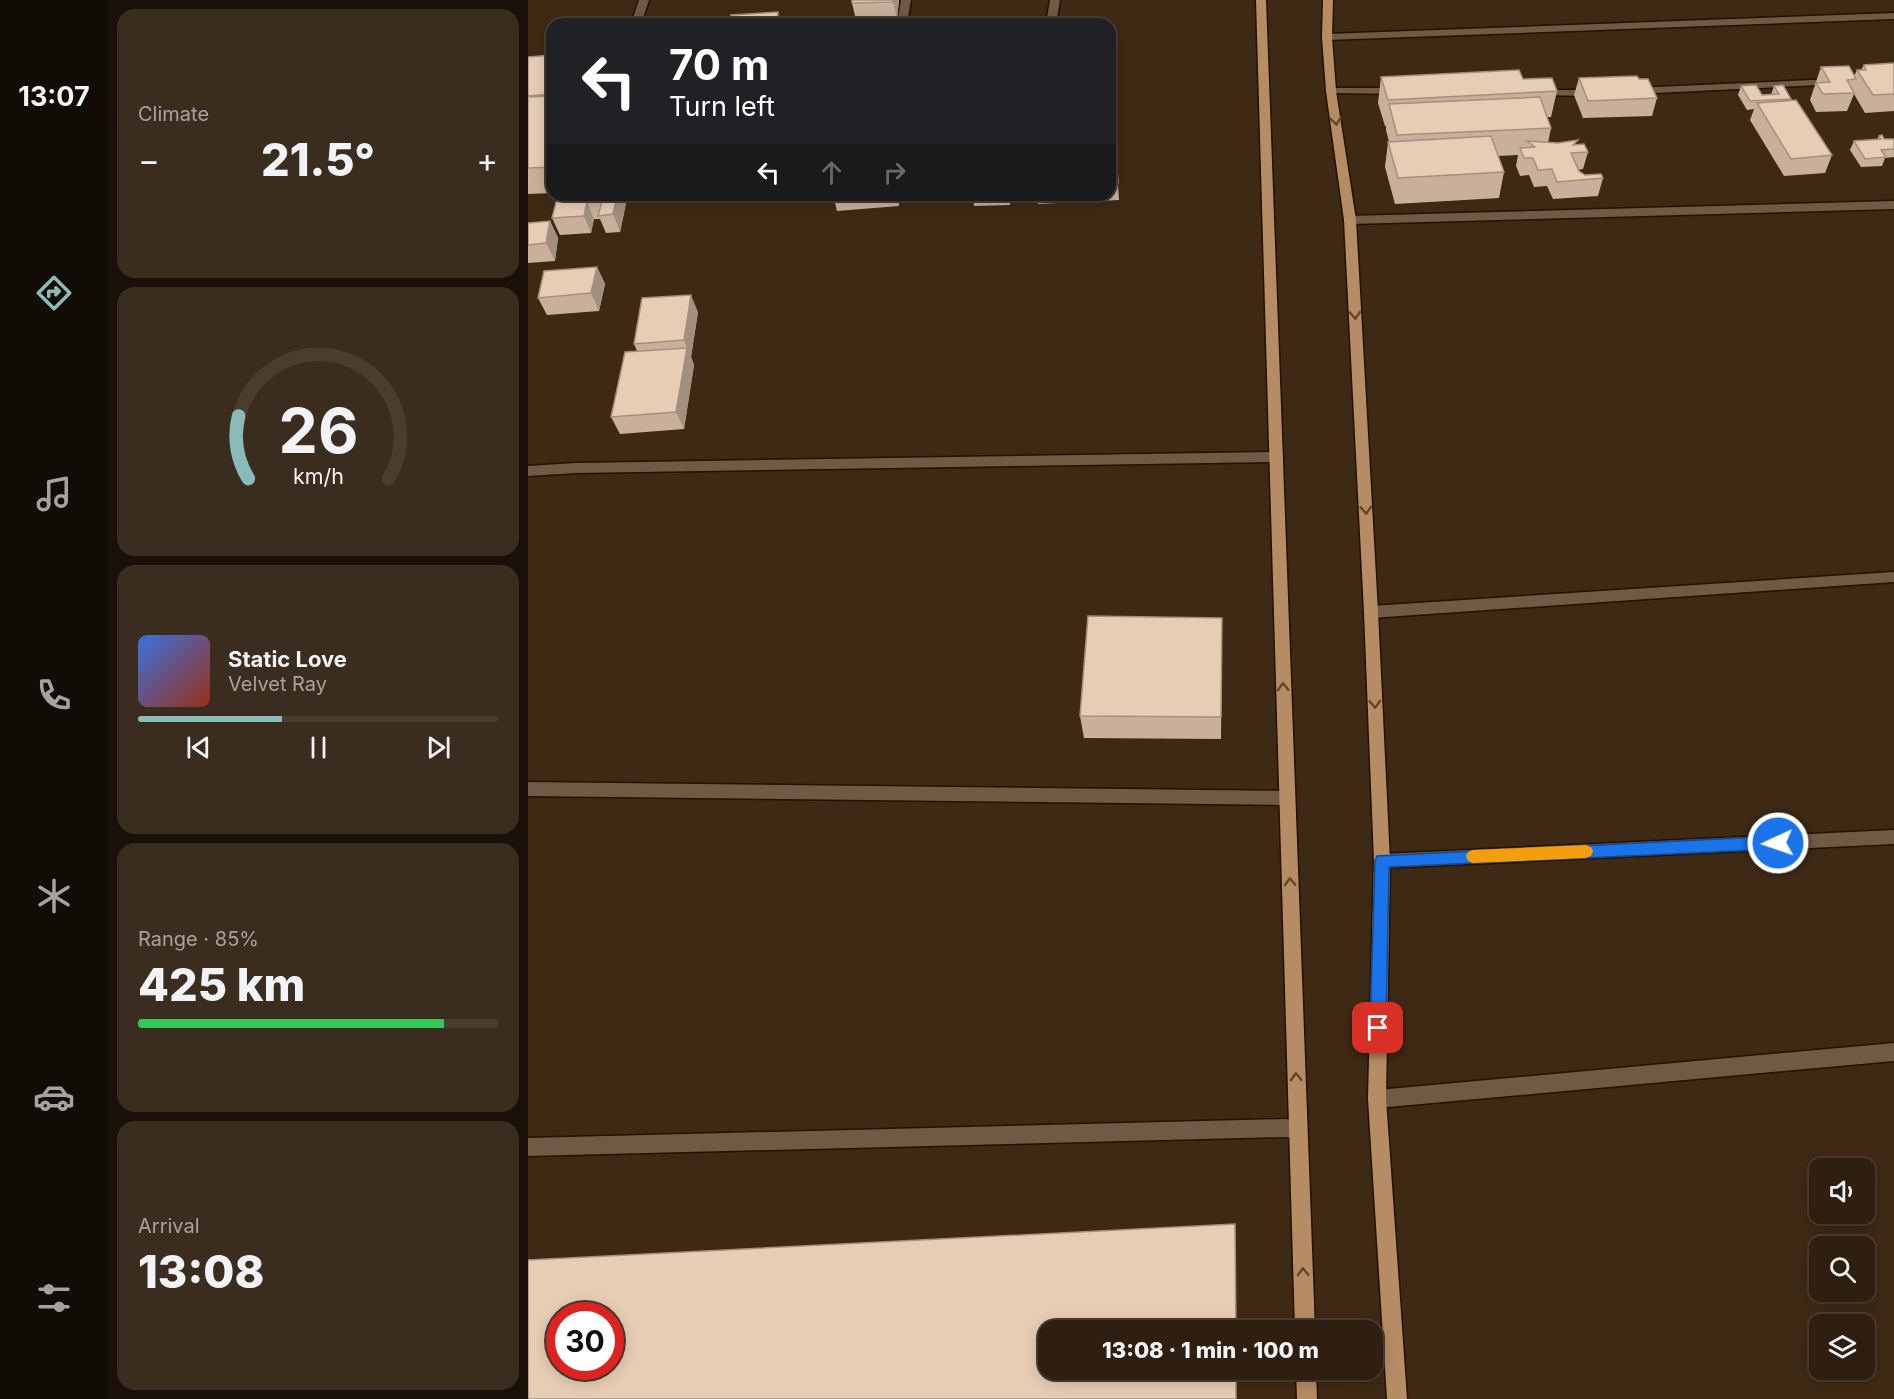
<!DOCTYPE html>
<html lang="en">
<head>
<meta charset="utf-8">
<style>
	:root { --surface:#2e1f10; --page:#3a2c1e; --text:#f1f3f6; --muted:#a7a29f; --line:#493d30; --accent:#8bbbb9 }
	body { margin:0; font-family:Inter,sans-serif; background:var(--page); color:var(--text); height:100vh; display:flex; flex-direction:column; font-size:22px; white-space:nowrap }
	* { box-sizing:border-box; margin:0 }
	p { font-size:20px; color:var(--muted) }
	.icon { flex:none; width:33px; height:33px; fill:none; stroke:currentColor; stroke-width:2; stroke-linecap:round; stroke-linejoin:round }
	.map { position:relative; flex:1; overflow:hidden }
	.drawer { display:flex; flex-direction:column; gap:9px; padding:9px; background:#191109; width:420px }
	.drawer>* { flex:none }
	.guide { position:absolute; left:18px; top:18px; width:570px; height:183px; border-radius:18px; box-shadow:0 3px 15px #0003,0 0 0 2px var(--line); background:#202124; color:#fff; overflow:hidden }
	.buttons { position:absolute; left:1281px; top:1158px; display:grid; gap:12px }
	.buttons a { display:grid; place-items:center; width:66px; height:66px; border-radius:12px; background:var(--surface); box-shadow:0 3px 15px #0003,0 0 0 2px var(--line); font-size:30px }
	.speed { position:absolute; left:18px; top:1302px; display:flex; gap:12px; font-size:30px; font-weight:700; text-align:center }
	.speed>* { display:grid; place-content:center; width:78px; height:78px; border-radius:50%; background:var(--surface); box-shadow:0 3px 15px #0003,0 0 0 2px var(--line); line-height:1 }
	.speed .limit { border:9px solid #d22; background:#fff; color:#111 }
	.pin { position:absolute; display:grid; place-items:center; width:51px; height:51px; color:#fff; margin:-26px; border-radius:12px; box-shadow:0 3px 9px #0006 }
	.me { position:absolute; width:66px; margin:-33px; rotate:267deg; stroke-linejoin:round; filter:drop-shadow(0 0 4px #0008) }
	.turn { display:flex; align-items:center; gap:21px; height:126px; padding:0 24px; font-size:27px }
	.turn .icon { width:78px; height:78px; stroke-width:2.5 }
	.turn b { display:block; font-size:42px; line-height:51px }
	.lanes { display:flex; align-items:center; height:57px; padding:0 24px; background:#0003; justify-content:center; gap:30px; direction:ltr }
	.lanes .off { opacity:.35 }
	.big { font-size:45px; font-weight:800; line-height:1.1 }
	.drawer .card { flex:1; display:flex; flex-direction:column; justify-content:center; gap:9px; min-width:0; padding:0 21px; border-radius:18px; background:var(--page) }
	.drawer .dial { align-items:center; gap:0 }
	.dial svg { height:156px; overflow:visible; fill:none; stroke:var(--line); stroke-width:7; stroke-linecap:round; text-anchor:middle }
	.dial text { fill:var(--text); stroke:none }
	.song { display:flex; align-items:center; gap:18px }
	.cover { width:72px; height:72px; border-radius:9px; background:linear-gradient(135deg,hsl(220 70% 55%),hsl(10 70% 35%)) }
	.played { height:6px; border-radius:3px; background:linear-gradient(90deg,var(--accent) 40%,var(--line) 40%) }
	.keys { display:flex; justify-content:space-around; direction:ltr }
	.heat { display:flex; justify-content:space-between; align-items:center; font-size:33px; direction:ltr }
	.charge { height:9px; border-radius:4px; background:linear-gradient(90deg,#34c759 85%,var(--line) 0) }
	.trip { position:absolute; left:510px; top:1320px; width:345px; height:60px; border-radius:18px; background:var(--surface); box-shadow:0 3px 15px #0003,0 0 0 2px var(--line); font-weight:800; line-height:60px; text-align:center }
	main { display:flex; flex:1; min-height:0 }
	.dock { display:flex; flex-direction:column; width:108px; justify-content:space-around; align-items:center; background:#120c06; color:var(--muted) }
	.dock .icon { width:42px; height:42px }
	.dock .active { color:var(--accent) }
	.dock b { font-size:27px; color:var(--text) }
	.map>svg:first-child { display:block }
</style>
</head>
<body>
<main>
<nav class="dock">
<b>13:07</b>
<svg class="icon active" aria-label="directions" viewBox="0 0 24 24"><path d="M12 3l9 9-9 9-9-9zM9 14v-3h6M13 9l2 2-2 2"/></svg>
<svg class="icon" aria-label="music" viewBox="0 0 24 24"><path d="M9 18V5l10-2v13"/><circle cx="6" cy="18" r="3"/><circle cx="16" cy="16" r="3"/></svg>
<svg class="icon" aria-label="phone" viewBox="0 0 24 24"><path d="M5 4h4l2 5-3 2q2 4 5 5l2-3 5 2v4C11 20 4 13 5 4z"/></svg>
<svg class="icon" aria-label="climate" viewBox="0 0 24 24"><path d="M12 3v18M4 7l16 10M4 17L20 7"/></svg>
<svg class="icon" aria-label="car" viewBox="0 0 24 24"><path d="M5 17H2v-5l4-1 3-4h7l3 4 3 1v5h-3M9 17h6M6 11h13"/><circle cx="7" cy="17" r="2"/><circle cx="17" cy="17" r="2"/></svg>
<svg class="icon" aria-label="filters" viewBox="0 0 24 24"><path d="M4 7h16M4 17h16"/><circle cx="9" cy="7" r="2"/><circle cx="15" cy="17" r="2"/></svg>
</nav>
<section class="drawer">
<div class="card"><p>Climate</p>
<div class="heat"><a>−</a><b class="big">21.5°</b><a>+</a></div>
</div>
<div class="card dial"><svg viewBox="0 0 100 80">
<path d="M14 69A42 42 0 1 1 86 69"/>
<path d="M14 69A42 42 0 0 1 9 37" stroke="#8bbbb9"/>
<text x="50" y="56" font-size="32" font-weight="700">26</text>
<text x="50" y="72" font-size="11">km/h</text>
</svg></div>
<div class="card">
<div class="song"><i class="cover"></i><div><b>Static Love</b><p>Velvet Ray</p></div></div>
<div class="played"></div>
<div class="keys"><svg class="icon" aria-label="previous" viewBox="0 0 24 24"><path d="M18 5L8 12l10 7zM5 5v14"/></svg><svg class="icon" aria-label="pause" viewBox="0 0 24 24"><path d="M8 5v14M16 5v14"/></svg><svg class="icon" aria-label="next" viewBox="0 0 24 24"><path d="M6 5l10 7-10 7zM19 5v14"/></svg></div>
</div>
<div class="card"><p>Range · 85%</p><b class="big">425 km</b><div class="charge"></div></div>
<div class="card"><p>Arrival</p><b class="big">13:08</b></div>
</section>
<div class="map">
<svg width="1366" height="1399" viewBox="0 0 1366 1399">
	<rect width="100%" height="100%" fill="#3e2915"/>
	<g fill="none" stroke-linecap="round" stroke-linejoin="round">
		<g stroke="#241100" stroke-width="3">
			<path id="street" d="M111 0H121L113 24H103Z
				M373 0H383L379 24H369Z
				M522 0H532L528 24H518Z
				M1366 13V19L799 40 794 37 799 34Z
				M1307 79 1312 82 1311 84 1106 94 1101 91 1106 88Z
				M803 88H872L877 91 872 94 799 93 798 91Z
				M1010 90H1067L1072 93 1067 96 1006 95V91Z
				M1366 201V209L822 224 816 220 822 216Z
				M748 452 755 457 748 462 48 473 0 476V466L48 463Z
				M1366 572V582L843 618 838 616 836 612 838 608 843 606Z
				M0 782 759 791 765 793 767 798 765 803 759 805 0 796Z
				M1366 830V844L854 868 848 866 846 861 848 856 854 854Z
				M1366 1043V1061L849 1108 843 1105 840 1099 843 1093 849 1090Z
				M758 1119 776 1124 779 1130 776 1136 770 1139 758 1137 0 1156V1138Z"/>
		</g>
		<g stroke="#241100" stroke-width="3">
			<path id="primary" d="M728 0H738L787 1330H767Z
				M795 0H805L804 37 808 91 828 220 850 612 862 861 858 1099 879 1399H859L840 1099 846 861 836 612 816 220 798 91 794 37Z
				M768 1370H788L789 1399H769Z"/>
		</g>
		<use href="#street" fill="#715a45" fill-rule="evenodd"/>
		<use href="#primary" fill="#b68c65" fill-rule="evenodd"/>
	</g>
	<path fill="#c8b09c" d="M324 0H371L369 19 328 20 324 3Z
		M24 55V193L0 194V57Z
		M1366 63V111L1337 113 1326 94 1319 111 1288 112 1282 100 1293 67 1326 76 1329 70H1333L1336 65Z
		M853 77 995 79 1029 91 1023 117H1019L1023 128 1020 143 1049 144 1060 152 1055 169 1050 170 1051 171 1057 175 1075 178 1070 196 1025 199 1019 186 1006 187 1001 175 992 176 988 166 990 155 970 156 976 172 971 198 867 204 857 167 860 142H861L858 130V126H857L850 103Z
		M1051 78 1111 79 1129 98 1124 116 1055 118 1046 95Z
		M1213 86 1234 95H1243L1246 86 1263 99 1262 100 1304 155 1297 173 1256 176 1222 120 1226 109 1219 110 1210 95Z
		M1351 136 1356 139H1366V157L1357 158 1354 166 1333 167 1322 150 1326 141 1349 140Z
		M587 139 591 200 510 204 509 195H582V140Z
		M30 195H151V199L98 203 92 232 78 233 72 219H66L63 233 32 235 24 218Z
		M305 195H371V206L309 211Z
		M445 195H482V205L446 206Z
		M22 221 30 238 27 261 0 263V223Z
		M69 267 77 284 71 311 19 315 10 298Z
		M170 312 163 357 166 365 156 429 92 434 83 417 109 351 106 344Z
		M694 618 693 739 556 738 552 716Z"/>
	<path fill="#a2907f" d="M365 0H371L369 19 365 2Z
		M250 12 253 24H248Z
		M89 195H95L98 204 92 232 85 214Z
		M368 195H371V206Z
		M59 202 66 219 63 233 56 216Z
		M22 221 30 238 27 261 18 243Z
		M69 267 77 284 71 311 63 293Z
		M163 295 170 312 163 357 166 365 156 429 148 412 159 348 156 340Z"/>
	<path fill="#e8cdb5" stroke="#a2907f" stroke-width="1.5" fill-rule="evenodd" d="M324 0H365V2L324 3Z
		M250 12 248 24H202L203 15Z
		M24 55V94L0 96V57Z
		M1366 63V94L1345 95 1329 70H1338L1336 65Z
		M1321 66 1328 79 1319 80 1326 93 1295 94 1288 83 1302 82 1293 67Z
		M991 70 995 79 1024 78 1029 91 860 100 853 77Z
		M1109 76 1111 79H1120L1129 98 1060 101 1051 78Z
		M1228 85 1234 95 1251 94 1246 86 1255 85 1263 99 1222 101 1213 86Z
		M24 96V167L0 168V97Z
		M1012 97 1023 128 869 135 861 104Z
		M1268 100 1304 155 1263 159 1229 103Z
		M1354 135 1356 139H1366V149L1353 150 1358 157 1337 159 1326 141 1353 139 1351 136Z
		M963 136 976 172 870 178 860 142Z
		M587 139 590 183H582V140Z
		M1050 140 1045 145 1056 144 1060 152 1043 153 1051 171 1057 175 1073 174 1075 178 1029 182 1024 169 1010 170 1005 158H996L992 148 1007 147 999 141 1030 143Z
		M30 195H89L85 214 70 216 74 201 59 202 56 216 24 218Z
		M22 221 18 243 0 245V223Z
		M69 267 63 293 10 298 16 271Z
		M163 295 156 340 106 344 114 298Z
		M159 348 148 412 83 417 97 352Z
		M560 616 694 618 693 717 552 716Z
		M707 1224 708 1330H520V1370H708V1399H0V1260ZM32 1316H82V1366H32Z"/>
	<defs><path id="oneway-chevron" d="M-2-3.5L2.5 0L-2 3.5" fill="none" stroke-width="1.6" stroke-linecap="round" stroke-linejoin="round" transform="scale(1.5)"/></defs>
	<g stroke="#62472d">
		<use href="#oneway-chevron" transform="translate(808 121) rotate(82)"/>
		<use href="#oneway-chevron" transform="translate(827 315) rotate(87)"/>
		<use href="#oneway-chevron" transform="translate(838 510) rotate(87)"/>
		<use href="#oneway-chevron" transform="translate(755 687) rotate(-92)"/>
		<use href="#oneway-chevron" transform="translate(847 704) rotate(87)"/>
		<use href="#oneway-chevron" transform="translate(762 882) rotate(-92)"/>
		<use href="#oneway-chevron" transform="translate(768 1077) rotate(-92)"/>
		<use href="#oneway-chevron" transform="translate(775 1272) rotate(-92)"/>
	</g>
	<path fill="#1a73e8" stroke="#114b97" stroke-width="1.5" d="M1250 836 1255 838 1257 843 1255 847 1250 849 861 867 858 1028 856 1033 850 1035 845 1033 842 1028 847 861 849 856Z"/>
	<path fill="#f59e0b" d="M1058 845 1063 847 1065 851 1063 856 1058 858 945 863 940 861 938 856 940 852 945 850Z"/>
</svg>
<div class="buttons">
<a><svg class="icon" aria-label="sound" viewBox="0 0 24 24"><path d="M4 9h4l5-4v14l-5-4H4zM17 9q2 3 0 6"/></svg></a>
<a><svg class="icon" aria-label="search" viewBox="0 0 24 24"><circle cx="10" cy="10" r="6"/><path d="M15 15l6 6"/></svg></a>
<a><svg class="icon" aria-label="layers" viewBox="0 0 24 24"><path d="M12 4l9 5-9 5-9-5zM3 14l9 5 9-5"/></svg></a>
</div>
<div class="speed"><div class="limit">30</div></div>
<div class="pin" style="left:850px;top:1028px;background:#d93025"><svg class="icon" aria-label="arrive" viewBox="0 0 24 24"><path d="M6 21V4h12l-3 4 3 4H6"/></svg></div>
<svg class="me" style="left:1250px;top:843px" viewBox="-20 -20 40 40"><circle r="17" fill="#1a73e8" stroke="#fff" stroke-width="3"/><path d="M0-11L8 9 0 5-8 9z" fill="#fff"/></svg>
<div class="trip">13:08 · 1 min · 100 m</div>
<div class="guide">
<div class="turn"><svg class="icon" aria-label="left" viewBox="0 0 24 24"><path d="M17 20v-9H6M10 6l-5 5 5 5"/></svg><div><b>70 m</b>Turn left</div></div>
<div class="lanes"><svg class="icon" aria-label="left" viewBox="0 0 24 24"><path d="M17 20v-9H6M10 6l-5 5 5 5"/></svg><svg class="icon off" aria-label="ahead" viewBox="0 0 24 24"><path d="M12 20V5M6 11l6-6 6 6"/></svg><svg class="icon off" aria-label="right" viewBox="0 0 24 24"><path d="M7 20v-9h11M14 6l5 5-5 5"/></svg></div>
</div>
</div>
</main>
</body>
</html>
